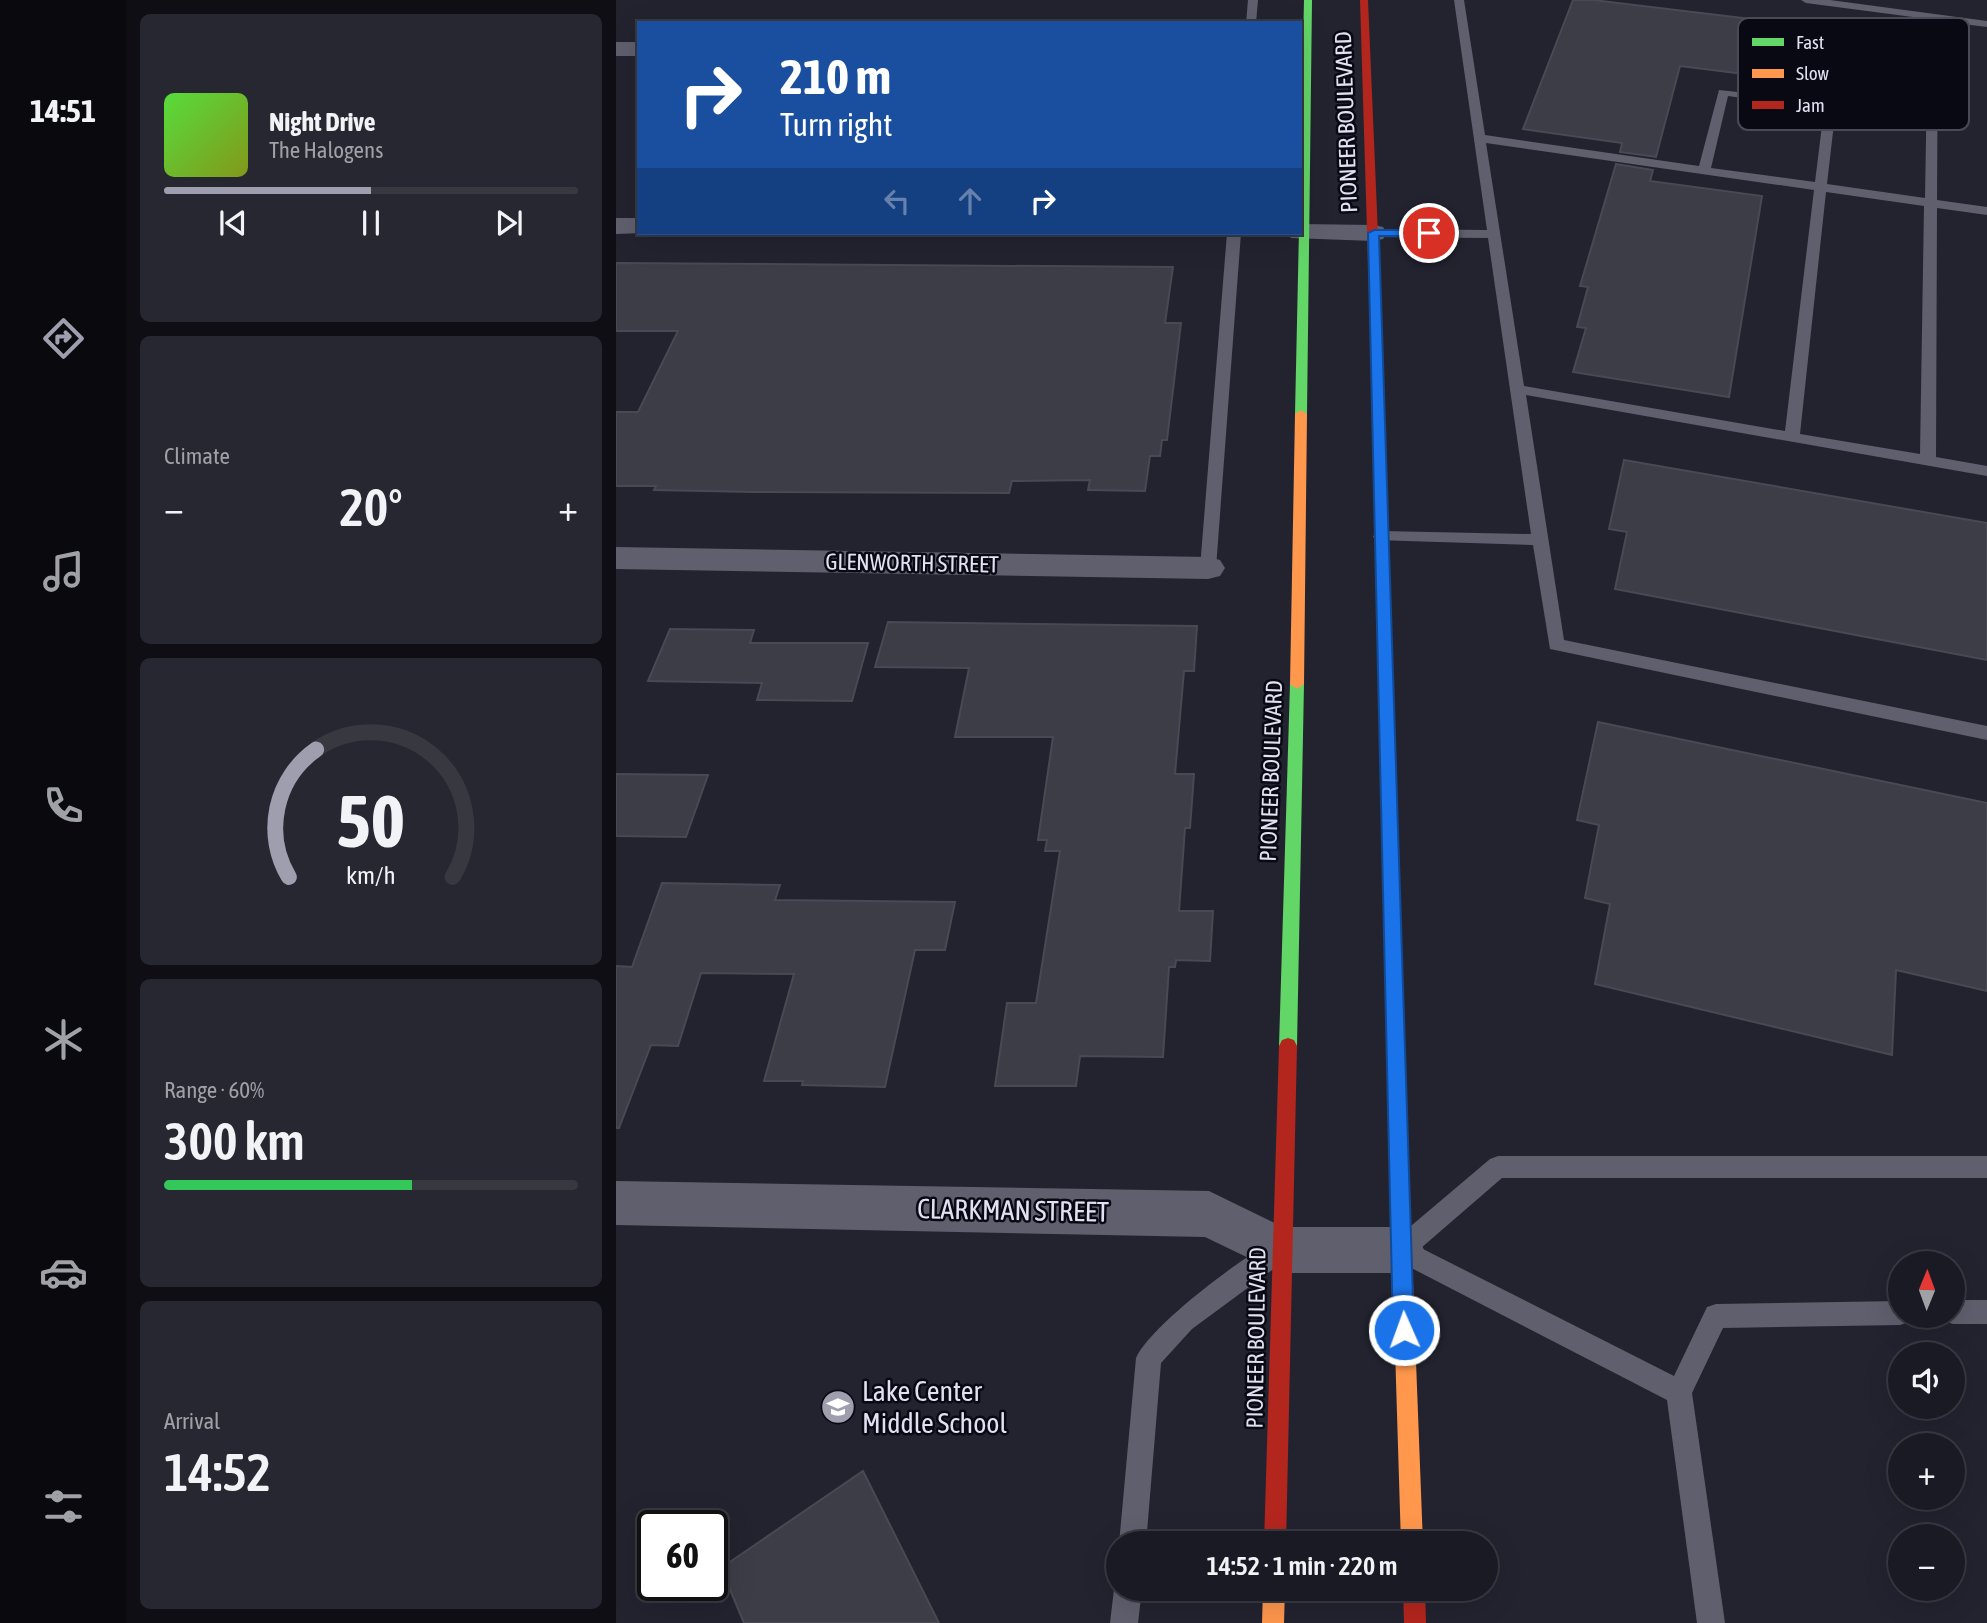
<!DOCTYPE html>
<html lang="en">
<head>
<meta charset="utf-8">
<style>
	:root { --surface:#1a1a24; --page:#272731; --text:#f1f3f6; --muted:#9fa1a6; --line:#383841; --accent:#9e9eae }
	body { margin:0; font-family:"Asap Condensed",sans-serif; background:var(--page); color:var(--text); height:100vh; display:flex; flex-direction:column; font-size:26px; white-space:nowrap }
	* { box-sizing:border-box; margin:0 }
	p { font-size:23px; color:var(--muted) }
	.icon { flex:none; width:38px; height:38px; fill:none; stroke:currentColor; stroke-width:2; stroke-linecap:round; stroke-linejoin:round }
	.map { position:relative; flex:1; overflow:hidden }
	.drawer { display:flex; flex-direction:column; gap:14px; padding:14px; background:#0e0e14; width:490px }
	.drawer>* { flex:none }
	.guide { position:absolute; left:21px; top:21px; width:665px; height:214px; border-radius:0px; box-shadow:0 7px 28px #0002,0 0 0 2px var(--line); background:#1a4fa0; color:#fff; overflow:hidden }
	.needle { width:46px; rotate:1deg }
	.tools { position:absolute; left:1272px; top:1251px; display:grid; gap:14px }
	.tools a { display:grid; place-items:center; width:77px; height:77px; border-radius:50%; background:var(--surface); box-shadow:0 7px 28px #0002,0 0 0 2px var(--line); font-size:35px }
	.speed { position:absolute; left:21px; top:1510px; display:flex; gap:14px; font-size:35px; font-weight:700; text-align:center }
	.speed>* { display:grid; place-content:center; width:91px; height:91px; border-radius:50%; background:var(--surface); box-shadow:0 7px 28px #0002,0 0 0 2px var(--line); line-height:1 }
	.speed .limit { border:4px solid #111; border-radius:10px; background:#fff; color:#111 }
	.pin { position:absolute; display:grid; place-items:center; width:60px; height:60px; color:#fff; margin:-30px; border:4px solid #fff; border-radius:50%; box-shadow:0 2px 7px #0007 }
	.me { position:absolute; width:77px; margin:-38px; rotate:358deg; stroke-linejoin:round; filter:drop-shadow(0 0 5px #0008) }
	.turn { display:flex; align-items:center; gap:24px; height:147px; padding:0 28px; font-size:32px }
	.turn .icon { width:91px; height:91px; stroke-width:2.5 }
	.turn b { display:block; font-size:49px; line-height:60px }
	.lanes { display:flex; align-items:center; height:66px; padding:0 28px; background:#0003; justify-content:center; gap:35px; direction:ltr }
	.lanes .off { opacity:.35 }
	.big { font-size:52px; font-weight:600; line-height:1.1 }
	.drawer .tile { flex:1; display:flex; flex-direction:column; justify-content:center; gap:10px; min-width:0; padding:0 24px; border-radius:10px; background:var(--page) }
	.drawer .dial { align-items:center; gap:0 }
	.dial svg { height:182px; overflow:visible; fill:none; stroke:var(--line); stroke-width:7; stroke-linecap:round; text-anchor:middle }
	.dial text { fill:var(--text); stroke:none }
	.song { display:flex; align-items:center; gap:21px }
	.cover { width:84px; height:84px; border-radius:10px; background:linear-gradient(135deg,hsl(110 70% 55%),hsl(70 70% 35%)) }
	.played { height:7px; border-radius:4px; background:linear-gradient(90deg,var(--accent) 50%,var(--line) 50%) }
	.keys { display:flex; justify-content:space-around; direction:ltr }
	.heat { display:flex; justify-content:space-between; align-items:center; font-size:38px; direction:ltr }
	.charge { height:10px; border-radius:5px; background:linear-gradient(90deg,#34c759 60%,var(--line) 0) }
	.trip { position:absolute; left:490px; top:1531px; width:392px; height:70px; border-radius:35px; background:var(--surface); box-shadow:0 7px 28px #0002,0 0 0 2px var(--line); font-weight:600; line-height:70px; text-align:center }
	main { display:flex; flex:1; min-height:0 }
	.tabs { display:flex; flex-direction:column; width:126px; justify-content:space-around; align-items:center; background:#0a0a0e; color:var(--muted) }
	.tabs .icon { width:49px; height:49px }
	.tabs .selected { color:var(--accent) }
	.tabs b { font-size:32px; color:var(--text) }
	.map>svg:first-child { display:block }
</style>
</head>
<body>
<main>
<nav class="tabs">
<b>14:51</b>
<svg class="icon selected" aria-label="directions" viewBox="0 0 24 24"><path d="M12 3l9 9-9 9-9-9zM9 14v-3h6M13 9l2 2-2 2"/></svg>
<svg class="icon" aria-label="music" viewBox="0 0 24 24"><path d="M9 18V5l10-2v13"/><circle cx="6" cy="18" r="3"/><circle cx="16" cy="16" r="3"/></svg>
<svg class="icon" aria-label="phone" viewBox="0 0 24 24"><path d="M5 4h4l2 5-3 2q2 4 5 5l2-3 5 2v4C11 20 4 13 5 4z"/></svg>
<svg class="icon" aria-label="climate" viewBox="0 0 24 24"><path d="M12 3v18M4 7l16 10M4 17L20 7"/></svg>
<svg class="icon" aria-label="car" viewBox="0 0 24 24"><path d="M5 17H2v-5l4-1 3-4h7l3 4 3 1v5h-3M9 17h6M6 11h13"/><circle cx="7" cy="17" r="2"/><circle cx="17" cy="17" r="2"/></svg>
<svg class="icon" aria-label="filters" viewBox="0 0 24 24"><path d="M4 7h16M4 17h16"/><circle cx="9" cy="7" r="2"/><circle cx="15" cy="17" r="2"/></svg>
</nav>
<section class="drawer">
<div class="tile">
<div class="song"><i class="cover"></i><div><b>Night Drive</b><p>The Halogens</p></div></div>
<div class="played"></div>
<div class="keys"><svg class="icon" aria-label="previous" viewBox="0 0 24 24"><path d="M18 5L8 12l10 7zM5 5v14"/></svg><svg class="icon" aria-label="pause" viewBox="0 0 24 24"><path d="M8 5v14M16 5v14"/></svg><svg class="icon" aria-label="next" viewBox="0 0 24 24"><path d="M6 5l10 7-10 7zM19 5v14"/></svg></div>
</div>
<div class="tile"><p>Climate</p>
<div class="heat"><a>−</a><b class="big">20°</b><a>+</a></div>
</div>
<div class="tile dial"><svg viewBox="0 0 100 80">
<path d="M14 69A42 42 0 1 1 86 69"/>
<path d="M14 69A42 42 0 0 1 26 13" stroke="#9e9eae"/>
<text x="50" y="56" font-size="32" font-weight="700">50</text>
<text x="50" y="72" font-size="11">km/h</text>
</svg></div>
<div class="tile"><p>Range · 60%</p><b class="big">300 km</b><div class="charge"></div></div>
<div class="tile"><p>Arrival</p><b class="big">14:52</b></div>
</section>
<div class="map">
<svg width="1371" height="1623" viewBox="0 0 1371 1623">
	<rect width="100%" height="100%" fill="#232330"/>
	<path fill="#3d3d48" stroke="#494954" stroke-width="2" d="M957 0H977L1267 35 1263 91 1064 66 1040 157 1004 152 1006 143 907 129Z
		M1000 164 1037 170 1034 181 1146 196 1113 397 957 372 970 328 961 327 972 287 964 286Z
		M0 263 557 267 549 323H565L551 440H546L544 456H534L529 491 472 490 474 480 396 481 393 493 137 492 38 490 40 486H0V412H22L62 331H0Z
		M1008 460 1371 523V660L999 589 1011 532 993 529Z
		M272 622 581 626 578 671H568L559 774H578L574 828H569L563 911H597L594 961 560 960 559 967H553L547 1057 464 1056 460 1086H379L391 1003H420L444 851H429L431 840H422L437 737H339L353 668 259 667Z
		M54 629 138 630 134 643H252L236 701 141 700 146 683 32 681Z
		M982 722 1371 803V991L1280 970 1276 1055 979 984 994 904 969 898 983 825 961 820Z
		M0 774 92 775 70 837 0 836Z
		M46 883 164 885 159 900 339 902 329 950H299L269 1087 186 1085 187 1081H148L178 974 85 973 62 1046 35 1045 3 1128H0V966L16 967Z
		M247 1471 323 1623H128L105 1568Z"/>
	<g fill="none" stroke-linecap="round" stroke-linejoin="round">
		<path fill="#5f5f6e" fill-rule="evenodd" d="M632 0H642L640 23H630Z
			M838 0H848L869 135 1083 166 1103 90 1214 102 1220 106 1211 184 1309 198 1312 19 1190 3 1185 0H1214L1371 21V27L1322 21 1321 200 1371 207V215L1321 208 1320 457 1371 466V476L910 395 948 640 1371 726V740L934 649 917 545 759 540 757 536 765 531 915 534 872 238 758 237 751 233 758 229 871 230ZM1112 96 1208 109 1199 182 1095 168ZM870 143 1198 190 1169 431 908 386ZM1210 192 1308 206 1304 454 1184 434Z
			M611 233H625L600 568 592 574 584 568Z
			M882 1156H1371V1178H886L805 1248 1058 1376 1091 1307 1100 1304 1284 1301V1316H1295L1293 1322 1284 1325 1107 1328 1076 1393 1109 1623H1081L1051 1400 776 1258 772 1250 776 1242 874 1159Z
			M663 1239 671 1243 675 1251 671 1259 576 1329 545 1363 530 1544H503L520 1358C534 1326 630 1253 663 1239Z
			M1337 1300H1371V1324H1337L1328 1321 1326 1316H1337Z
			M502 1579V1589H526L522 1623H494L498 1589Z"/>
		<path fill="#5f5f6e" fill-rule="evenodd" d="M0 42H23V56H0Z
			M0 218H23V233H27L0 234Z
			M684 224 758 225 767 227 771 233 767 239 758 241 675 238 671 233H684Z
			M0 547 592 557 604 560 609 568 604 576 592 579 0 569Z
			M0 1181 593 1191 667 1227H784L801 1233 808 1250 801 1267 784 1273H664L589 1237 0 1225Z"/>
		<path fill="#63d668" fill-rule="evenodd" d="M688 0H696L691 414 685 418 679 414Z
			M681 679 688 684 681 1046 678 1052 672 1054 666 1052 663 1046 674 684Z"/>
		<path fill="#ff974d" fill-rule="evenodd" d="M760 326 766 329 781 794 779 798H767L765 794 754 329Z
			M685 410 691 414 688 684 681 689 674 684 679 414Z
			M787 1273 794 1276 797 1283 807 1544H785L777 1283 780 1276Z
			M647 1589H669L668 1623H646Z"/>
		<path fill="#b3261e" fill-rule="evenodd" d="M744 0H752L766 329 760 332 754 329Z
			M773 788 779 790 781 794 797 1283 794 1290 787 1293 780 1290 777 1283 765 794 767 790Z
			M672 1038 678 1040 681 1046 670 1544H648L663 1046 666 1040Z
			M787 1589H809L810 1623H788Z"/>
	</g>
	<path fill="#1a73e8" stroke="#114b97" stroke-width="2" d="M813 230 816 231V236H763L798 1330 795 1337 788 1340 780 1337 777 1330 752 233 758 230Z"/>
	<defs>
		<g id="school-disc" transform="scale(1.75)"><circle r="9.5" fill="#9e9eae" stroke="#090913"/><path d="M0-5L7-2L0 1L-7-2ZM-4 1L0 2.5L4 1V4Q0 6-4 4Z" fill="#fff"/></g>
	</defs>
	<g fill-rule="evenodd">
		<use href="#school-disc" x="222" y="1407"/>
	</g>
	<g text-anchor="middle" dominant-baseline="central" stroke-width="5" stroke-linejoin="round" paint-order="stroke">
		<g font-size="23" fill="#e0e1f2" stroke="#090913">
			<text transform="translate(730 122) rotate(-92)">PIONEER BOULEVARD</text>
			<text transform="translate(296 563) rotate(1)">GLENWORTH STREET</text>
			<text transform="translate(655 771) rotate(-88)">PIONEER BOULEVARD</text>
			<text transform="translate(640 1338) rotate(-89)">PIONEER BOULEVARD</text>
		</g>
		<g font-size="28" fill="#e0e1f2" stroke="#090913">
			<text transform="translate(397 1210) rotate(1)">CLARKMAN STREET</text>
		</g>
		<g font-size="28" fill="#e0e1f2" stroke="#090913" text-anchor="start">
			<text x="246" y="1391">Lake Center<tspan x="246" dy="32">Middle School</tspan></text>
		</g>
	</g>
	<rect x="1122" y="18" width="231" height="112" rx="10" fill="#090913" stroke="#4a4a56" stroke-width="2"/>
	<rect x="1136" y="38" width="32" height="8" fill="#63d668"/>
	<rect x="1136" y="69" width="32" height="9" fill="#ff974d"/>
	<rect x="1136" y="101" width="32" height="8" fill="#b3261e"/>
	<g font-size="19" fill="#e0e1f2">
		<text x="1180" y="49">Fast</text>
		<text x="1180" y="80">Slow</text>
		<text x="1180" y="112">Jam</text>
	</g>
</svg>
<div class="tools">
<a><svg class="needle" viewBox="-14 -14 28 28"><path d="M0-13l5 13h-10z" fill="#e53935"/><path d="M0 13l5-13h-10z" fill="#9fa1a6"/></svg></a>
<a><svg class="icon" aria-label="sound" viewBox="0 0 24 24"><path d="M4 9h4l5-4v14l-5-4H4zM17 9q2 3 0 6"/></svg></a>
<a>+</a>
<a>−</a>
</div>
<div class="speed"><div class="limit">60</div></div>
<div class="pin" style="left:813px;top:233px;background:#d93025"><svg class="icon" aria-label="arrive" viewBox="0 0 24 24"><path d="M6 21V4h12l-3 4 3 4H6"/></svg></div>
<svg class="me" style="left:788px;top:1330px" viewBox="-20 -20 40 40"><circle r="17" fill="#1a73e8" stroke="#fff" stroke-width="3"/><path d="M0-11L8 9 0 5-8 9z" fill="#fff"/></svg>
<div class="trip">14:52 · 1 min · 220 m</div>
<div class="guide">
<div class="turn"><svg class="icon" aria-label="right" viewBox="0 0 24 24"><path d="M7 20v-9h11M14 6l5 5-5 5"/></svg><div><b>210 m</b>Turn right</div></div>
<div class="lanes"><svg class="icon off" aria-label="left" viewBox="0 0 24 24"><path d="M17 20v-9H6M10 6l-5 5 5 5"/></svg><svg class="icon off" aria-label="ahead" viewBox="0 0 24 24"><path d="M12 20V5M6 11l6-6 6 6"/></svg><svg class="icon" aria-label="right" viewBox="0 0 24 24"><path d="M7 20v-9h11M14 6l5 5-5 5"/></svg></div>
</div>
</div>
</main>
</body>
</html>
